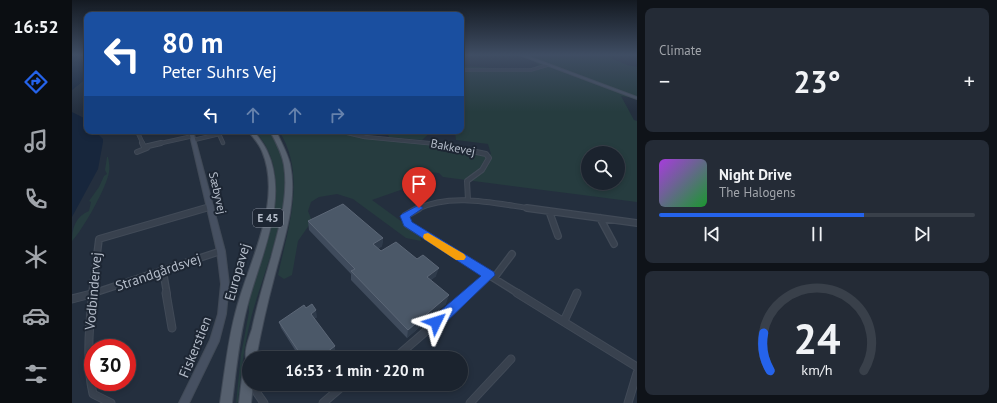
<!DOCTYPE html>
<html lang="en">
<head>
<meta charset="utf-8">
<style>
	:root { --surface:#1b232e; --page:#242b36; --text:#f1f3f6; --muted:#a0a4aa; --line:#39404a; --accent:#2563eb }
	body { margin:0; font-family:"PT Sans",sans-serif; background:var(--page); color:var(--text); height:100vh; display:flex; flex-direction:column; font-size:15px; white-space:nowrap }
	* { box-sizing:border-box; margin:0 }
	p { font-size:13px; color:var(--muted) }
	.icon { flex:none; width:22px; height:22px; fill:none; stroke:currentColor; stroke-width:2; stroke-linecap:round; stroke-linejoin:round }
	.map { position:relative; flex:1; overflow:hidden }
	.sheet { display:flex; flex-direction:column; gap:8px; padding:8px; background:#0f1319; width:360px }
	.sheet>* { flex:none }
	.top-card { position:absolute; left:12px; top:12px; width:380px; height:122px; border-radius:8px; box-shadow:0 2px 6px #0003,0 0 0 1px var(--line); background:#1a4fa0; color:#fff; overflow:hidden }
	.fabs { position:absolute; left:509px; top:146px; display:grid; gap:8px }
	.fabs a { display:grid; place-items:center; width:44px; height:44px; border-radius:50%; background:var(--surface); box-shadow:0 2px 6px #0003,0 0 0 1px var(--line); font-size:20px }
	.speed { position:absolute; left:12px; top:339px; display:flex; gap:8px; font-size:20px; font-weight:700; text-align:center }
	.speed>* { display:grid; place-content:center; width:52px; height:52px; border-radius:50%; background:var(--surface); box-shadow:0 2px 6px #0003,0 0 0 1px var(--line); line-height:1 }
	.speed .limit { border:6px solid #d22; background:#fff; color:#111 }
	.pin { position:absolute; display:grid; place-items:center; width:34px; height:34px; color:#fff; margin:-41px -17px; border-radius:50% 50% 50% 0; rotate:-45deg; box-shadow:0 0 4px #0007 }
	.pin .icon { rotate:45deg }
	.me { position:absolute; width:44px; margin:-22px; rotate:49deg; stroke-linejoin:round; filter:drop-shadow(0 0 3px #0008) }
	.turn { display:flex; align-items:center; gap:14px; height:84px; padding:0 12px; font-size:18px }
	.turn .icon { width:52px; height:52px; stroke-width:2.5 }
	.turn b { display:block; font-size:28px; line-height:34px }
	.lanes { display:flex; align-items:center; height:38px; padding:0 12px; background:#0003; justify-content:center; gap:20px; direction:ltr }
	.lanes .off { opacity:.35 }
	.big { font-size:30px; font-weight:600; line-height:1.1 }
	.sheet .card { flex:1; display:flex; flex-direction:column; justify-content:center; gap:6px; min-width:0; padding:0 14px; border-radius:8px; background:var(--page) }
	.sheet .dial { align-items:center; gap:0 }
	.dial svg { height:104px; overflow:visible; fill:none; stroke:var(--line); stroke-width:7; stroke-linecap:round; text-anchor:middle }
	.dial text { fill:var(--text); stroke:none }
	.song { display:flex; align-items:center; gap:12px }
	.cover { width:48px; height:48px; border-radius:6px; background:linear-gradient(135deg,hsl(280 70% 55%),hsl(130 70% 35%)) }
	.played { height:4px; border-radius:2px; background:linear-gradient(90deg,var(--accent) 65%,var(--line) 65%) }
	.keys { display:flex; justify-content:space-around; direction:ltr }
	.heat { display:flex; justify-content:space-between; align-items:center; font-size:22px; direction:ltr }
	.trip { position:absolute; left:170px; top:351px; width:226px; height:40px; border-radius:20px; background:var(--surface); box-shadow:0 2px 6px #0003,0 0 0 1px var(--line); font-weight:600; line-height:40px; text-align:center }
	main { display:flex; flex:1; min-height:0 }
	.tabs { display:flex; flex-direction:column; width:72px; justify-content:space-around; align-items:center; background:#0b0e12; color:var(--muted) }
	.tabs .icon { width:28px; height:28px }
	.tabs .on { color:var(--accent) }
	.tabs b { font-size:18px; color:var(--text) }
	.map>svg:first-child { display:block }
</style>
</head>
<body>
<main>
<nav class="tabs">
<b>16:52</b>
<svg class="icon on" aria-label="directions" viewBox="0 0 24 24"><path d="M12 3l9 9-9 9-9-9zM9 14v-3h6M13 9l2 2-2 2"/></svg>
<svg class="icon" aria-label="music" viewBox="0 0 24 24"><path d="M9 18V5l10-2v13"/><circle cx="6" cy="18" r="3"/><circle cx="16" cy="16" r="3"/></svg>
<svg class="icon" aria-label="phone" viewBox="0 0 24 24"><path d="M5 4h4l2 5-3 2q2 4 5 5l2-3 5 2v4C11 20 4 13 5 4z"/></svg>
<svg class="icon" aria-label="climate" viewBox="0 0 24 24"><path d="M12 3v18M4 7l16 10M4 17L20 7"/></svg>
<svg class="icon" aria-label="car" viewBox="0 0 24 24"><path d="M5 17H2v-5l4-1 3-4h7l3 4 3 1v5h-3M9 17h6M6 11h13"/><circle cx="7" cy="17" r="2"/><circle cx="17" cy="17" r="2"/></svg>
<svg class="icon" aria-label="filters" viewBox="0 0 24 24"><path d="M4 7h16M4 17h16"/><circle cx="9" cy="7" r="2"/><circle cx="15" cy="17" r="2"/></svg>
</nav>
<div class="map">
<svg width="565" height="403" viewBox="0 0 565 403">
	<rect width="100%" height="100%" fill="#242f3e"/>
	<path fill="#263c3f" fill-rule="evenodd" d="M450 55H532L555 65 565 67V97Z
		M460 60 562 98 549 96 562 120 565 121V202L371 177 367 173 356 172 337 187 300 200 348 235 349 241 334 238 281 199 265 194 247 197 239 202 236 211 240 221 226 241 220 275 212 279 206 275C216 229 235 174 207 131H264L293 138 359 144 414 156 419 154 416 144 384 140 383 131H389V67C414 64 443 76 467 65ZM516 153H546V183H516Z
		M183 131H199C206 144 211 156 213 171 218 214 190 275 179 318 172 346 169 374 166 402L164 403 169 355 177 312 176 300C189 246 227 180 183 131Z
		M314 131H360L350 140 317 137Z
		M35 157H36C37 162 38 168 37 172 35 187 10 231 0 241 0 228 4 216 17 211L19 202 17 201 27 187 32 176 35 174 33 170Z"/>
	<path fill="#17263c" d="M0 55H6V59L15 61V78L0 90Z
		M0 112 14 119 15 131H23L31 139V142L26 169 0 217Z"/>
	<g fill="none" stroke-linecap="round" stroke-linejoin="round">
		<g stroke="#414a57" stroke-width="3.5">
			<path id="street-far4" d="M389 70H459L476 65"/>
		</g>
		<g stroke="#414a57" stroke-width="4.5">
			<path id="street-far3" d="M13 97H15
				M65 131 71 144
				M267 131 293 137 366 144
				M122 140 147 134 151 143
				M85 144 121 136"/>
		</g>
		<g stroke="#414a57" stroke-width="6">
			<path id="street-far2" d="M70 143 72 147 89 143
				M361 143 414 154 417 158 410 170 395 181 396 200
				M65 152 75 148
				M131 209 138 207
				M345 209C381 192 425 204 463 209"/>
		</g>
		<g stroke="#414a57" stroke-width="8">
			<path id="street-far1" d="M347 208 333 216 335 224 447 294
				M455 208 565 223
				M477 211 486 236
				M528 218 542 244
				M91 271 95 294
				M422 278 440 254
				M19 294 149 251
				M20 294 27 239 134 208
				M397 294 418 275"/>
		</g>
		<g stroke="#414a57" stroke-width="9">
			<path id="street" d="M21 293C17 324 14 364 21 394L39 403
				M94 293 100 328
				M445 293 565 367
				M0 299 23 293
				M492 321 505 293
				M323 358 398 293
				M182 384 185 393 192 403
				M251 403 273 384
				M398 403 439 359
				M556 403 565 373"/>
		</g>
		<g stroke="#414a57" stroke-width="2">
			<path id="secondary" d="M448 55H452L565 97V99Z
				M117 131H121L153 251 157 284 154 314 147 341 117 403H107L138 340 146 314 149 284 145 251Z"/>
		</g>
		<g stroke="#414a57" stroke-width="2">
			<path id="primary" d="M176 131H182C186 137 192 144 195 151 218 200 187 259 175 307 167 338 164 371 160 403H148C153 371 156 338 165 307 178 259 211 201 190 151 187 144 181 137 176 131Z
				M198 131H204C209 142 215 152 218 164 226 202 211 242 202 278 195 304 189 331 184 358H177V363L175 362C171 353 177 338 180 329 185 305 192 282 199 258 207 228 217 196 212 165 210 153 204 142 198 131Z
				M177 363V384H181L179 403H167L171 369 173 365Z"/>
		</g>
		<use href="#street-far4" stroke="#38414e" stroke-width="2.5"/>
		<use href="#street-far3" stroke="#38414e" stroke-width="3"/>
		<use href="#street-far2" stroke="#38414e" stroke-width="4"/>
		<use href="#street-far1" stroke="#38414e" stroke-width="5.5"/>
		<use href="#street" stroke="#38414e" stroke-width="7"/>
		<use href="#secondary" fill="#465061" fill-rule="evenodd"/>
		<use href="#primary" fill="#56606e" fill-rule="evenodd"/>
	</g>
	<path fill="#3f4b5c" d="M236 221 311 238 310 246 306 249 309 251 364 276 359 280 374 304 335 338 279 280V274L237 230Z
		M234 308 245 317 242 319 263 346V352L256 358H228L209 328 207 322Z"/>
	<path fill="#2f3b4b" d="M311 238 310 246 300 253 301 244Z
		M367 268 364 276 353 285 355 277Z
		M377 295 374 304 335 338 336 330Z
		M244 310 245 317 240 320 239 314Z
		M263 346V352L256 358H247Z"/>
	<path fill="#4b5868" stroke="#5c6777" d="M271 204 311 238 301 244 309 251 324 242 345 259 351 255 367 268 355 277 377 295 336 330 279 271 283 269 236 221Z
		M240 304 244 310 239 314 263 346 247 358H231L207 322 232 305 234 308Z"/>
	<linearGradient id="sky" x2="0" y2="1"><stop stop-color="#141a22"/><stop offset="0.49" stop-color="#3f4d63"/><stop offset="1" stop-color="#3f4d63" stop-opacity="0"/></linearGradient>
	<rect width="565" height="112" fill="url(#sky)"/>
	<path fill="#2563eb" stroke="#184099" d="M347 205 351 208 338 217 340 222 422 272 423 275 369 327 364 329 360 327 358 322 360 318 409 276 332 226 328 216 330 214Z"/>
	<path fill="#f59e0b" d="M356 233 392 254 394 257 392 260H384L352 239 351 237 352 234Z"/>
	<g text-anchor="middle" dominant-baseline="central" stroke-width="4" stroke-linejoin="round" paint-order="stroke">
		<rect fill="#1d2633" stroke="#878f9c" stroke-width="1" x="181" y="209" width="30" height="18" rx="3"/>
		<g font-size="11" font-weight="bold" fill="#b4bcc9">
			<text x="196" y="218">E 45</text>
		</g>
		<g font-size="12" fill="#b4bcc9" stroke="#1d2633">
			<text transform="translate(381 147) rotate(11)">Bakkevej</text>
			<text transform="translate(146 193) rotate(77)">Sæbyvej</text>
		</g>
		<g font-size="14" fill="#b4bcc9" stroke="#1d2633">
			<text transform="translate(86 272) rotate(-19)">Strandgårdsvej</text>
			<text transform="translate(165 272) rotate(-74)">Europavej</text>
			<text transform="translate(21 291) rotate(-85)">Vodbindervej</text>
			<text transform="translate(123 347) rotate(-68)">Fiskerstien</text>
		</g>
	</g>
</svg>
<div class="fabs">
<a><svg class="icon" aria-label="search" viewBox="0 0 24 24"><circle cx="10" cy="10" r="6"/><path d="M15 15l6 6"/></svg></a>
</div>
<div class="speed"><div class="limit">30</div></div>
<div class="pin" style="left:347px;top:208px;background:#d93025"><svg class="icon" aria-label="arrive" viewBox="0 0 24 24"><path d="M6 21V4h12l-3 4 3 4H6"/></svg></div>
<svg class="me" style="left:364px;top:322px" viewBox="-20 -20 40 40"><path d="M0-17L14 15 0 8-14 15z" fill="#2563eb" stroke="#fff" stroke-width="4"/></svg>
<div class="trip">16:53 · 1 min · 220 m</div>
<div class="top-card">
<div class="turn"><svg class="icon" aria-label="left" viewBox="0 0 24 24"><path d="M17 20v-9H6M10 6l-5 5 5 5"/></svg><div><b>80 m</b>Peter Suhrs Vej</div></div>
<div class="lanes"><svg class="icon" aria-label="left" viewBox="0 0 24 24"><path d="M17 20v-9H6M10 6l-5 5 5 5"/></svg><svg class="icon off" aria-label="ahead" viewBox="0 0 24 24"><path d="M12 20V5M6 11l6-6 6 6"/></svg><svg class="icon off" aria-label="ahead" viewBox="0 0 24 24"><path d="M12 20V5M6 11l6-6 6 6"/></svg><svg class="icon off" aria-label="right" viewBox="0 0 24 24"><path d="M7 20v-9h11M14 6l5 5-5 5"/></svg></div>
</div>
</div>
<section class="sheet">
<div class="card"><p>Climate</p>
<div class="heat"><a>−</a><b class="big">23°</b><a>+</a></div>
</div>
<div class="card">
<div class="song"><i class="cover"></i><div><b>Night Drive</b><p>The Halogens</p></div></div>
<div class="played"></div>
<div class="keys"><svg class="icon" aria-label="previous" viewBox="0 0 24 24"><path d="M18 5L8 12l10 7zM5 5v14"/></svg><svg class="icon" aria-label="pause" viewBox="0 0 24 24"><path d="M8 5v14M16 5v14"/></svg><svg class="icon" aria-label="next" viewBox="0 0 24 24"><path d="M6 5l10 7-10 7zM19 5v14"/></svg></div>
</div>
<div class="card dial"><svg viewBox="0 0 100 80">
<path d="M14 69A42 42 0 1 1 86 69"/>
<path d="M14 69A42 42 0 0 1 9 40" stroke="#2563eb"/>
<text x="50" y="56" font-size="32" font-weight="700">24</text>
<text x="50" y="72" font-size="11">km/h</text>
</svg></div>
</section>
</main>
</body>
</html>
